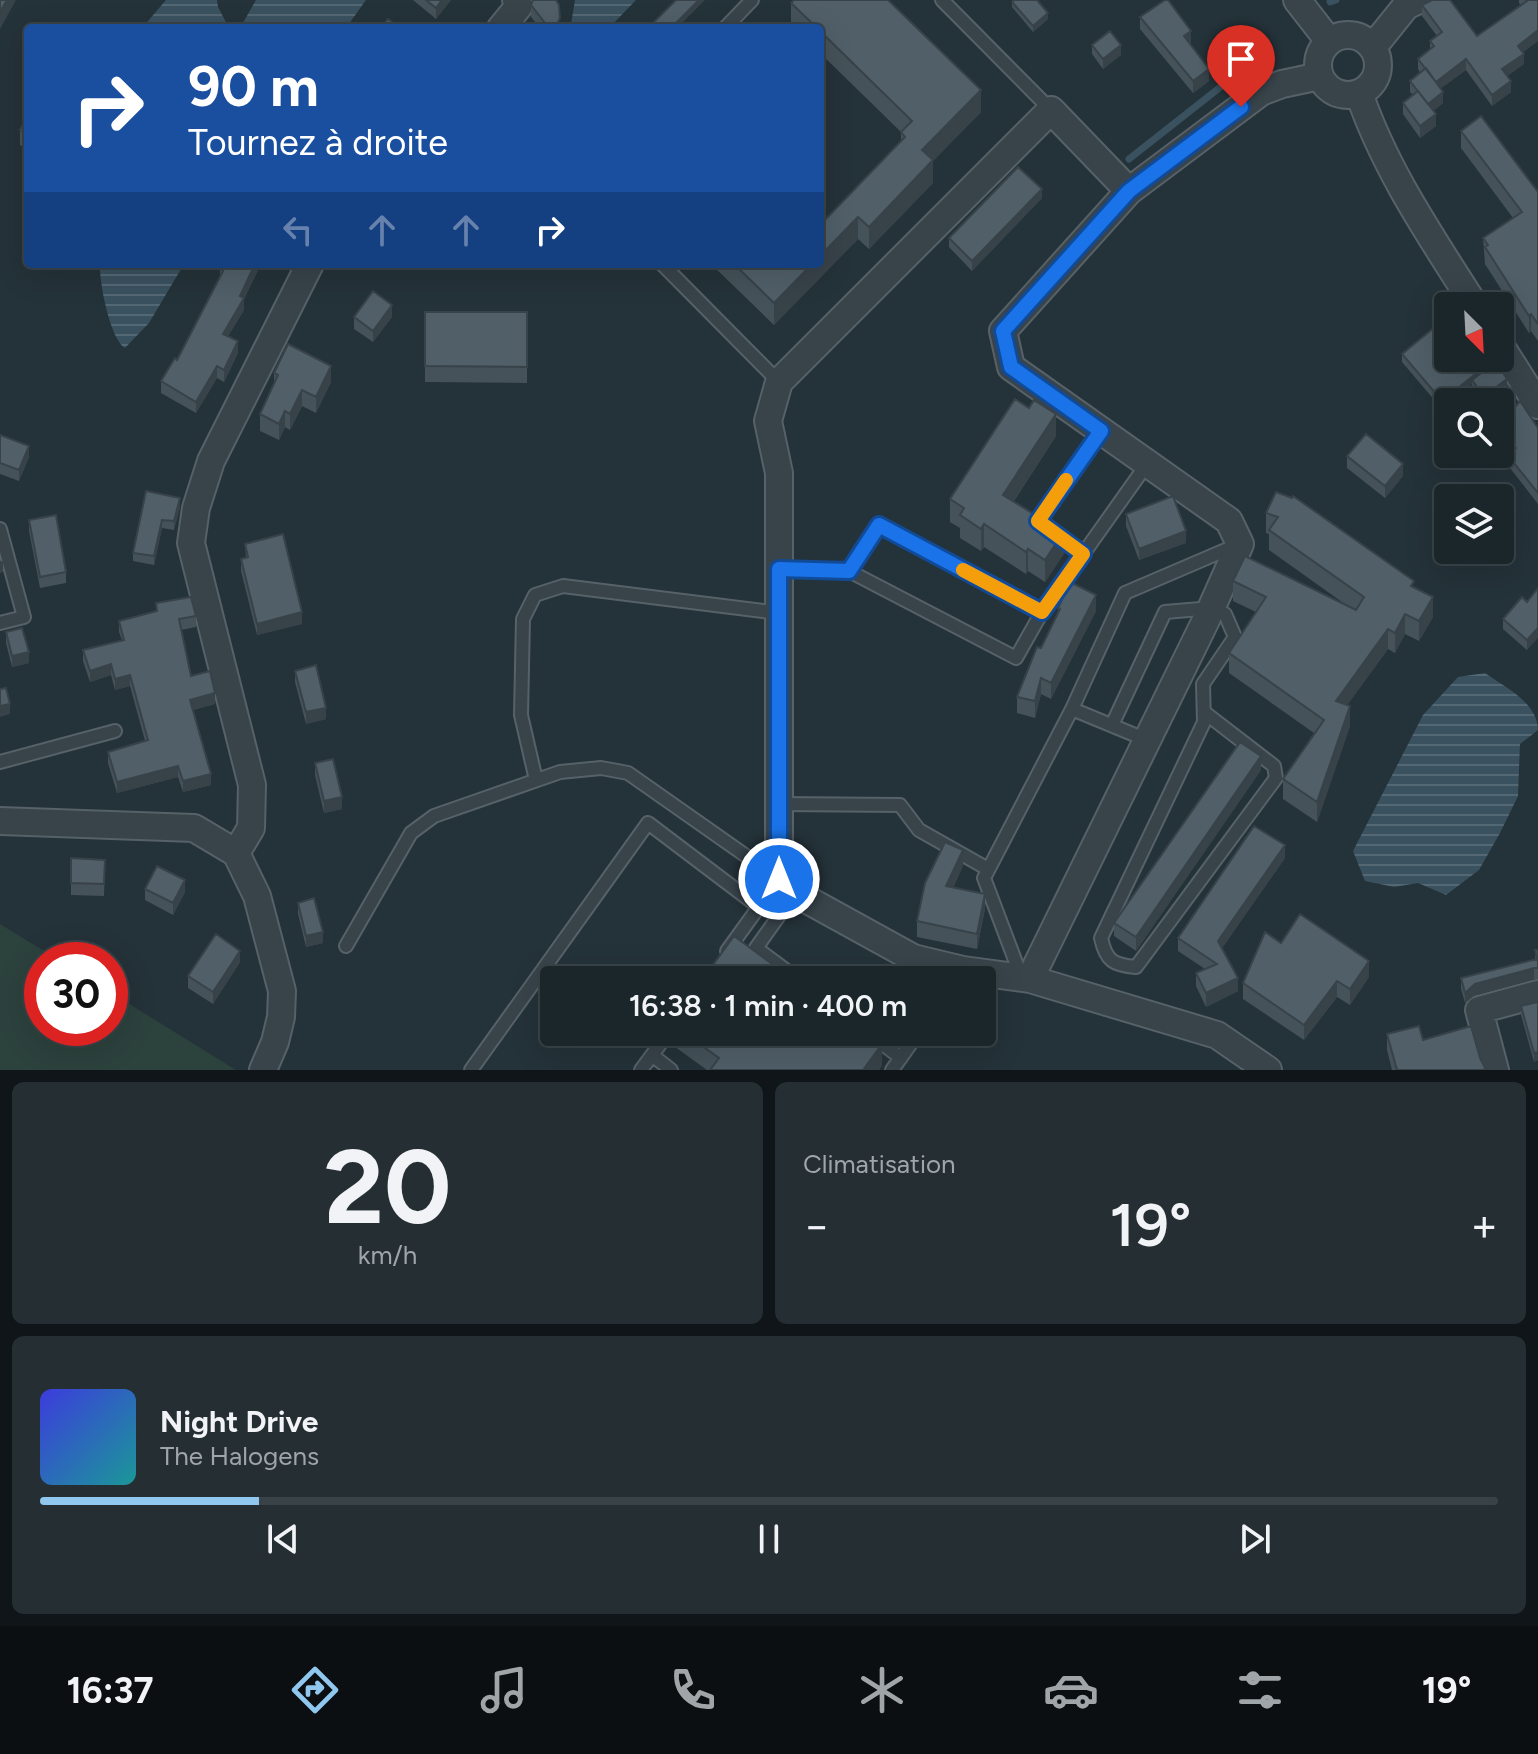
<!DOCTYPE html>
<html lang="fr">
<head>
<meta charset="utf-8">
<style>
	:root { --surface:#1b262b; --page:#242e33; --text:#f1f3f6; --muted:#a0a5a9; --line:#394347; --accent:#8fc7ef }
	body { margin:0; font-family:Figtree,sans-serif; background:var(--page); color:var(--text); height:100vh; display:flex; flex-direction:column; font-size:30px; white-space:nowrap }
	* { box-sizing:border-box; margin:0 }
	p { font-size:26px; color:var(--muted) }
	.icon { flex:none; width:44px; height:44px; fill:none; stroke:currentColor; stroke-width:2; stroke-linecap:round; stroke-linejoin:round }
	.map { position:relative; height:1070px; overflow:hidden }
	.details { display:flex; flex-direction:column; gap:12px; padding:12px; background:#0f1518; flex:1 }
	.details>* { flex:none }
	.hud { position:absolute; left:24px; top:24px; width:800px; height:244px; border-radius:8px; box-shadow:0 8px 32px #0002,0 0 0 2px var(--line); background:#1a4fa0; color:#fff; overflow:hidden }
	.needle { width:52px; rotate:156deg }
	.fabs { position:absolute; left:1434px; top:292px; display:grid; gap:16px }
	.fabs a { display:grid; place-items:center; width:80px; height:80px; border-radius:8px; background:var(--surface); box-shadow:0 8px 32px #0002,0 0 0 2px var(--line); font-size:40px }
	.speed { position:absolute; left:24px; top:942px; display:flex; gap:16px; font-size:40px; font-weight:700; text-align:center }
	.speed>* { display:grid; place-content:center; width:104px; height:104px; border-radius:50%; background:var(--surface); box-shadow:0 8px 32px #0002,0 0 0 2px var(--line); line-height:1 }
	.speed .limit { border:12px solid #d22; background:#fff; color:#111 }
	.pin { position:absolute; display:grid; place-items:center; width:68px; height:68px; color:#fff; margin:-82px -34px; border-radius:50% 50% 50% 0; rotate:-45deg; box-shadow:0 0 8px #0007 }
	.pin .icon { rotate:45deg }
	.me { position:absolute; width:88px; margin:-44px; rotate:0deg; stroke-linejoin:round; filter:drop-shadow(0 0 6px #0008) }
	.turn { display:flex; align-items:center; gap:28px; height:168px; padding:0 32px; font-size:36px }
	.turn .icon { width:104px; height:104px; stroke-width:2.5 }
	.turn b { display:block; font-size:56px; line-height:68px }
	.lanes { display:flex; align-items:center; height:76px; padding:0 32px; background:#0003; justify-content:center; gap:40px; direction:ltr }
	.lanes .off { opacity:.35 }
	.big { font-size:60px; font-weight:600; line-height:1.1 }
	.details .card { flex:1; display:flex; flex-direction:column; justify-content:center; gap:12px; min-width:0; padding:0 28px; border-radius:12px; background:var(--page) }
	.details .dial { align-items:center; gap:0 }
	.dial b { font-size:104px; line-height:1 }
	.song { display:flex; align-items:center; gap:24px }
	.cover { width:96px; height:96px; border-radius:12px; background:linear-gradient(135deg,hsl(240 70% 55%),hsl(180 70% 35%)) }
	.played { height:8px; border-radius:4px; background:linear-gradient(90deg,var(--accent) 15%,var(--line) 15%) }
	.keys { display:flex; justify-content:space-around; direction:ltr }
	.heat { display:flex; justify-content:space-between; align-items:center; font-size:44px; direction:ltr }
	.details .tiles { flex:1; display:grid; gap:12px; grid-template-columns:1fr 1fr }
	.card:last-child { grid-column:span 2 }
	.trip { position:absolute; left:540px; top:966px; width:456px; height:80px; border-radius:8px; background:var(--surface); box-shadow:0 8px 32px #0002,0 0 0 2px var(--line); font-weight:600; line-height:80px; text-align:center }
	.dock { display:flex; height:128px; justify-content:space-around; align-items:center; background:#0b0f11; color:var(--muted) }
	.dock .icon { width:56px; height:56px }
	.dock .selected { color:var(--accent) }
	.dock b { font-size:36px; color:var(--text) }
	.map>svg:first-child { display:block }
</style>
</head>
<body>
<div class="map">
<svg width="1538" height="1070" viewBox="0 0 1538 1070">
	<defs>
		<pattern id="water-rules" width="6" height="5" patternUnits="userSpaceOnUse" patternTransform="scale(2)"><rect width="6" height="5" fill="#3a515f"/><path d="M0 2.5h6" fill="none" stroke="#546874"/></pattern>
	</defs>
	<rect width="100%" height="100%" fill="#243239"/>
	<path fill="#2c423d" d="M0 924 59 960H42V1028H110V992L236 1070H0Z"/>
	<path fill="url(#water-rules)" d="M166 0H217L218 7 229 28H142Z
		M256 0H366L346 28H240Z
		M575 0H636L609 28H576L571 24Z
		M100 264H184L149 323 125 348C110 339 99 282 100 264Z
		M1485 673C1505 687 1538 703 1538 730L1520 744 1518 796 1500 833 1479 870 1446 895 1418 883 1394 887 1365 881 1353 851 1423 715 1458 677Z"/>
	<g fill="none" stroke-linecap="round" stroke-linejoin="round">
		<path stroke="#3a515f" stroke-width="7" d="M1330 2 1336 0
			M1129 159 1251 63"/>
		<g stroke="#566168" stroke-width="16">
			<path id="service" d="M942 0 1051 110
				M725 28 752 0
				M662 264 779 382
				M0 529 24 617 0 623
				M1083 554 1038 521 1101 431
				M779 569 849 571 1016 658 1042 612 1147 464
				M849 571 879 525 1042 612
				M1072 709 1147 740
				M1112 725 1165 612 1212 608 1225 614 1235 637 1203 684 1204 722 1101 938C1106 961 1113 965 1136 967L1276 778 1274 766 1204 712
				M0 762 115 731
				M536 780 521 715 523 619 535 595 563 586 779 613
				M779 804 900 805 919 830 988 869
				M795 893 756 948 799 980
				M346 946 411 833 434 816 560 772 601 768 628 773 779 879 727 951
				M1021 976 984 878 1072 709 1125 593 1237 545
				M867 1032 901 1058
				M652 1055 671 1070
				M471 1070 648 823 759 907
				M641 1070 669 1032
				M892 1070 919 1032"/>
		</g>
		<g stroke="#566168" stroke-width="30">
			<path id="minor" d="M1297 0 1329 41
				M501 28 519 6 516 0
				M1318 65a30 30 0 1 1 60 0a30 30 0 1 1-60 0Z
				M1373 47 1406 6 1419 0
				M1359 93C1385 170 1432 238 1475 306
				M1129 191 1051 110 779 382 768 421 779 473V879L795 893 913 958 963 970 1030 979 1217 1035 1268 1070
				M1500 345 1538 405
				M0 821 194 828 236 853 257 896 282 991 281 1017 275 1042 263 1070
				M236 853 251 828 252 785 191 543 196 508 211 461 310 264
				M1030 979 1206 620 1240 544 1229 521 1011 367 1003 331 1129 191 1261 92 1282 84 1320 76
				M1495 1070 1479 1010 1538 994"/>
		</g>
		<use href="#service" stroke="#38434a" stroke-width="12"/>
		<use href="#minor" stroke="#38434a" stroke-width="26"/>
	</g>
	<path fill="#455259" d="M413 0H451L436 19Z
		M1519 0H1538V41L1523 52 1524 64 1507 76 1511 92 1492 106 1466 70 1441 88 1443 103 1433 111 1436 126 1420 138 1403 114V103L1413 95 1410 92V81L1420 73 1418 69V59L1430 49V41L1437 36 1422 16V5L1477 36 1521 5 1519 3Z
		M1012 2 1048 19 1033 32 1012 7Z
		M791 3 981 112 933 161V183L869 249 858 239 774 325 711 264H820L823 222 901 141V132L820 53V28H794L791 25Z
		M531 5 560 28H540L531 17Z
		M1140 17 1191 43H1190L1209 81 1193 93 1140 29Z
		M1092 45 1121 55 1103 69 1092 54Z
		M28 115V150L20 145V130Z
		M1461 131 1538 192V341L1531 331 1529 333 1485 264 1483 238 1513 218 1461 148Z
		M1042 198 972 271 949 247V238Z
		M223 264H261L244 299V310L228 336 238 353 224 382 217 378 196 413 161 393V381L177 360 220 277V269Z
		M425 312H527V383L425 382Z
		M354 317H392L373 342 354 329Z
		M1402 354 1448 358 1507 391 1491 402H1480L1472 392V384L1451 402H1448L1442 409 1402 362Z
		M274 373 331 382 316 413 302 406 290 430 285 427 279 440 260 431V414L274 385Z
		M1500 425 1538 428V504L1510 468V458L1512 455 1500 444Z
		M0 435 29 457 19 481 0 474Z
		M1056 436 1014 501 1065 552 1045 582 1028 571 1026 574 984 547 981 551 960 538V528L950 522V499Z
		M1347 456 1403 476 1385 498 1347 468Z
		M146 491 180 507 174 530 162 528 154 565 133 561V553Z
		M1276 492 1414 587 1433 617 1419 641 1405 634 1395 653 1388 649 1347 705 1350 726 1317 822 1283 799V779L1314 733 1229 673V653L1256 612 1233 601V581L1349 607 1269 550V534L1266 533V513Z
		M1126 514 1186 543 1139 560 1126 526Z
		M29 520 66 572V583L40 588 29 531Z
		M245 544 302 624 257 635 241 571V559L246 558Z
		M1538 588 1527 650 1503 629V619L1527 602Z
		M156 603 196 616V627L181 630 191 676 215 704 193 710 211 785 183 792 178 777 117 793 108 763V752L145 741 130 686 115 690 111 675 90 682 83 661V650L122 640 119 632V621L156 612Z
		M1058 608 1096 611 1051 699 1041 694 1035 718 1017 713V697L1058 615Z
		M6 632 29 663 12 667 6 643Z
		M295 671 326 719 306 724 295 682Z
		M315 763 342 809 324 813 315 775Z
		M1261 770 1136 951 1114 936V923Z
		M71 858 105 860 104 896 71 895Z
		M1285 858 1222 948 1238 991 1206 1007 1196 986V973L1205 969 1178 951V938Z
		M963 866 953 888 985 909 977 949 917 937V921Z
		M145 889 185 892 173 915 145 900Z
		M298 903 323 943 306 947 298 914Z
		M1281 943 1369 977 1350 1005 1337 997 1304 1040 1243 999V983Z
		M1535 950H1538V979H1534L1475 995 1465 1003 1461 989V978L1535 960Z
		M240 962 213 1004 188 988V976Z
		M1538 1002V1060L1534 1062 1521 1015V1006Z
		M671 1032H866L882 1065 879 1070H707L671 1044Z
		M1387 1034 1423 1040 1480 1058 1486 1070H1392L1387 1050Z"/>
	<path fill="#384249" d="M7 0H16L0 29V12Z
		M442 0H451L436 19V8Z
		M699 0H705L677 28H671Z
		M1048 13V19L1033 32V26Z
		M1538 30V41L1518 56V46Z
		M1191 31V43L1184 47V36Z
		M1121 45V55L1103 69V59Z
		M1524 54V64L1502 80V69Z
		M1466 59V70L1436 92V82Z
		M1209 69V81L1193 93V81Z
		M1511 81V92L1492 106V95Z
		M981 90V112L933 161V183L869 249V227L922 150Z
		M1443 92V103L1428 115V104Z
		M1436 114V126L1420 138V126Z
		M1042 189V198L972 271V261Z
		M858 217V239L774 325V303L812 264H820V256Z
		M255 264H261L244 299V310L223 345V334Z
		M392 305V317L373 342V331Z
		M1531 314V331L1529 333V316Z
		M238 341V353L224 382V370Z
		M217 366V378L196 413V402Z
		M331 366V382L316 413V397Z
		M1479 371V379L1472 380V384L1451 402H1448V404L1442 409V401Z
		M1507 379V391L1491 402H1484V396Z
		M302 390V406L290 430V414Z
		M285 411V427L279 440V424Z
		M1056 414V436L1003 517V495Z
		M29 446V457L19 481V470Z
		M1403 464V476L1385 498V486Z
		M180 498V507L174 530V521Z
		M162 520V528L154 565V556Z
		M984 524V547L981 551V529Z
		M1065 530V552L1045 582V560Z
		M1186 531V543L1139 560V549Z
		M1028 549V571L1026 574V552Z
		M3 561V572L0 573V562Z
		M1096 595V611L1051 699V683Z
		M1433 597V617L1419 641V621Z
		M302 612V624L257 635V624Z
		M1405 614V634L1395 653V633Z
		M1538 628V638L1527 650V640Z
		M1388 629V649L1336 721V701Z
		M29 652V663L12 667V656Z
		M111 664V675L90 682V671Z
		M130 675V686L115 690V679Z
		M1041 678V694L1035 718V701Z
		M215 693V704L190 711V700Z
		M10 704V714L0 717V706Z
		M1350 706V726L1317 822V802Z
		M326 708V719L306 724V712Z
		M1261 756V770L1136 951V937Z
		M178 766V777L117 793V782Z
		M211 774V785L183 792V781Z
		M342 797V809L324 813V801Z
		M1285 845V858L1218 954V941Z
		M963 850V866L946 902V886Z
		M185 880V892L173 915V903Z
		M985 894V909L977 949V934Z
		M323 932V943L306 947V936Z
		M240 951V962L213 1004V992Z
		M1369 961V977L1350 1005V989Z
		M1534 968V979L1475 995 1465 1003V993L1475 984Z
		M1238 978V991L1206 1007V993Z
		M1337 981V997L1304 1040V1025Z
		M882 1044V1065L879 1070H863Z
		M1538 1052V1060L1534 1062V1053Z"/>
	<path fill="#505f68" stroke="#384249" stroke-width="2" d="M0 0H7L0 12Z
		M426 0H442L436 8Z
		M533 0H556L559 5 560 18 555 28H549L531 5Z
		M676 0H699L671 28H648Z
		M794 0H888L981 90 922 150 933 160 869 227 858 217 820 256V219L823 222 905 137 901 132 912 121 820 31V28H817L791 3Z
		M1014 0H1037L1048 13 1033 26 1012 2Z
		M1165 0H1168L1191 31 1184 36 1209 69 1193 81 1140 17Z
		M1432 0H1450L1477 36 1527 1 1526 0H1538V30L1518 46 1524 54 1502 69 1511 81 1492 95 1466 59 1436 82 1418 59 1434 46 1430 41 1442 32 1422 5Z
		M388 19 400 28H381Z
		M1110 31 1121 45 1103 59 1092 45Z
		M1426 68 1443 92 1428 104 1410 81Z
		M1418 91 1436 114 1420 126 1403 103Z
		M28 115V135L20 130Z
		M1481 116 1538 192V324L1531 314 1529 316 1485 247 1488 245 1483 238 1522 212 1461 131Z
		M1018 167 1042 189 972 261 949 238Z
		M223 264H255L240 296 244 298 223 334 238 341 224 370 217 366 196 402 161 381 175 358 177 360 223 271 220 269Z
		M734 264H812L774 303Z
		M373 291 392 305 373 331 354 317Z
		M425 312H527V367L425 366Z
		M1448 321V358H1468L1479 371 1442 401 1402 354 1441 322 1443 324Z
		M288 344 331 366 316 397 302 390 290 414 285 411 279 424 260 414 278 375 274 373Z
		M1496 362 1507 379 1484 396 1472 380Z
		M1015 399 1029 408 1034 400 1056 414 1003 495 1037 516 1040 511 1065 530 1045 560 1028 549 1026 552 984 524 981 529 960 515 964 508 950 499Z
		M1520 401 1538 428V493L1510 458 1516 448 1500 433V425Z
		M1366 434 1403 464 1385 486 1347 456Z
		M0 435 29 446 19 470 0 463Z
		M146 491 180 498 174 521 162 520 154 556 133 553Z
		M1276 492 1292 498 1293 496 1414 581 1411 586 1433 597 1419 621 1405 614 1395 633 1388 629 1336 701 1350 706 1317 802 1283 779 1324 720 1229 653 1266 597 1233 581 1245 556 1356 610 1364 597 1269 530 1278 517 1266 513Z
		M1173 496 1186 531 1139 549 1126 514Z
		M56 515 66 572 40 577 29 520Z
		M283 534 302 612 257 624 241 559 248 557 245 544Z
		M1070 582 1096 595 1051 683 1041 678 1035 701 1017 697 1037 647 1041 648 1060 609 1058 608Z
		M1538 588V628L1527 640 1503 619 1522 597 1527 602Z
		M191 597 196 616 179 619 191 676 210 671 215 693 190 700 211 774 183 781 178 766 117 782 108 752 148 740 130 675 115 679 111 664 90 671 83 650 124 640 119 621 157 611 156 603Z
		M22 628 29 652 12 656 6 632Z
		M316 665 326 708 306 712 295 671Z
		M6 688 10 704 0 706V689Z
		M1240 742 1261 756 1136 937 1114 923Z
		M333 759 342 797 324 801 315 763Z
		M1254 826 1285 845 1218 941 1238 978 1206 993 1196 973 1217 964 1178 938Z
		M945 842 963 850 946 886 985 894 977 934 917 921 925 883Z
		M71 858 105 860 104 884 71 883Z
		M157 866 185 880 173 903 145 889Z
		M314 898 323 932 306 936 298 903Z
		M1300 914 1369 961 1350 989 1337 981 1304 1025 1243 983 1265 932 1281 943Z
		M216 934 240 951 213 992 188 976Z
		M734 936 794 980H702Z
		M1535 950H1538V968H1534L1475 984 1465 993 1461 978 1537 959Z
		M1538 1002V1052L1534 1053 1521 1006Z
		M1419 1026 1423 1040 1471 1026 1480 1058 1486 1070H1397L1387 1034Z
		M683 1032H866L882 1044 863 1070H710L719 1058Z"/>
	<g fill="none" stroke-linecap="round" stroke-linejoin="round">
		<g stroke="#114b97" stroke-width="20">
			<path id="route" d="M779 879V569L849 571 879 525 1042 612 1083 554 1038 521 1101 431 1011 367 1003 331 1129 191 1241 107"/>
		</g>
		<use href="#route" stroke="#1a73e8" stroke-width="14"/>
		<path stroke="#f59e0b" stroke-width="14" d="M963 570 1042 612 1083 554 1038 521 1066 480"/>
	</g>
</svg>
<div class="fabs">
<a><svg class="needle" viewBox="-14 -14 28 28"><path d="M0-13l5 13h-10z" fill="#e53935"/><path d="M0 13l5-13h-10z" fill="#a0a5a9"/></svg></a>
<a><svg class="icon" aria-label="search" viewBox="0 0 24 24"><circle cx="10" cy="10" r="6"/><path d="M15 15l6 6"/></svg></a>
<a><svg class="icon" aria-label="layers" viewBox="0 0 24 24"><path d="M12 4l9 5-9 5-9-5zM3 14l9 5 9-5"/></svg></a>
</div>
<div class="speed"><div class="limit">30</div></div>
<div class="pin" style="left:1241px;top:107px;background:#d93025"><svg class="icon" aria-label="arrive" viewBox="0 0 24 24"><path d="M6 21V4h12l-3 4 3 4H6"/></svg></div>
<svg class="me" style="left:779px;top:879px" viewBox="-20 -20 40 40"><circle r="17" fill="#1a73e8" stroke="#fff" stroke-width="3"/><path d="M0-11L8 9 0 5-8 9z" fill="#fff"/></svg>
<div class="trip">16:38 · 1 min · 400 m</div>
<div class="hud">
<div class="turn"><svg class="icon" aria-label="right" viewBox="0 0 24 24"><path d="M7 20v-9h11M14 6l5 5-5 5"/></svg><div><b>90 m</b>Tournez à droite</div></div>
<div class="lanes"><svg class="icon off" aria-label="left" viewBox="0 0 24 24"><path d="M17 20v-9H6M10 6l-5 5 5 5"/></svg><svg class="icon off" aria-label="ahead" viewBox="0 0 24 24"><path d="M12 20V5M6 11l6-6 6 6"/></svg><svg class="icon off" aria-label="ahead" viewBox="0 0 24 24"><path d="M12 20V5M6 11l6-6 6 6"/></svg><svg class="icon" aria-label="right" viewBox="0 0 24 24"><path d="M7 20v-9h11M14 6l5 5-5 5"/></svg></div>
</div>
</div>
<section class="details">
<div class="tiles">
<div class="card dial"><b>20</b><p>km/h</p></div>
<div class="card"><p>Climatisation</p>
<div class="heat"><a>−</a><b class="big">19°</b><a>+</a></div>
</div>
<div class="card">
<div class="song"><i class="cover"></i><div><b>Night Drive</b><p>The Halogens</p></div></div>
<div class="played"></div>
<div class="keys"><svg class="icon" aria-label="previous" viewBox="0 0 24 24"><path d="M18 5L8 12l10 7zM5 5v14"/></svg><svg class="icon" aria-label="pause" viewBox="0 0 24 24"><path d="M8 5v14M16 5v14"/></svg><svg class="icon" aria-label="next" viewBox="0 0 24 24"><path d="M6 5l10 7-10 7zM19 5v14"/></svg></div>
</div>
</div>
</section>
<nav class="dock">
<b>16:37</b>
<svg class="icon selected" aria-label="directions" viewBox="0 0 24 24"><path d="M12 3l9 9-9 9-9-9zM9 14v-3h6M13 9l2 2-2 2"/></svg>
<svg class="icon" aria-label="music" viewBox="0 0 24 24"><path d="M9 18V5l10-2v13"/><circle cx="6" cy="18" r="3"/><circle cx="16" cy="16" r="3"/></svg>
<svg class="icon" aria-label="phone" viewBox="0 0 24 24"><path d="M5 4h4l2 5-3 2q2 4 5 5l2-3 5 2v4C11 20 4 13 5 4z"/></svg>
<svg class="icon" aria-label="climate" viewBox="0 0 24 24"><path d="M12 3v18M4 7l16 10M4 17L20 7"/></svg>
<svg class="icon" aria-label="car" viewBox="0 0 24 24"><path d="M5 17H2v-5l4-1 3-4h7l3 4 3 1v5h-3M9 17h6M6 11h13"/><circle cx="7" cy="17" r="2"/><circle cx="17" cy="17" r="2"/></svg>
<svg class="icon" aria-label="filters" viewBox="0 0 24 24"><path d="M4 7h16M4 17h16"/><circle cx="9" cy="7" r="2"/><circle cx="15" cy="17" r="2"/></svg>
<b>19°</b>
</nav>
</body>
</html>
